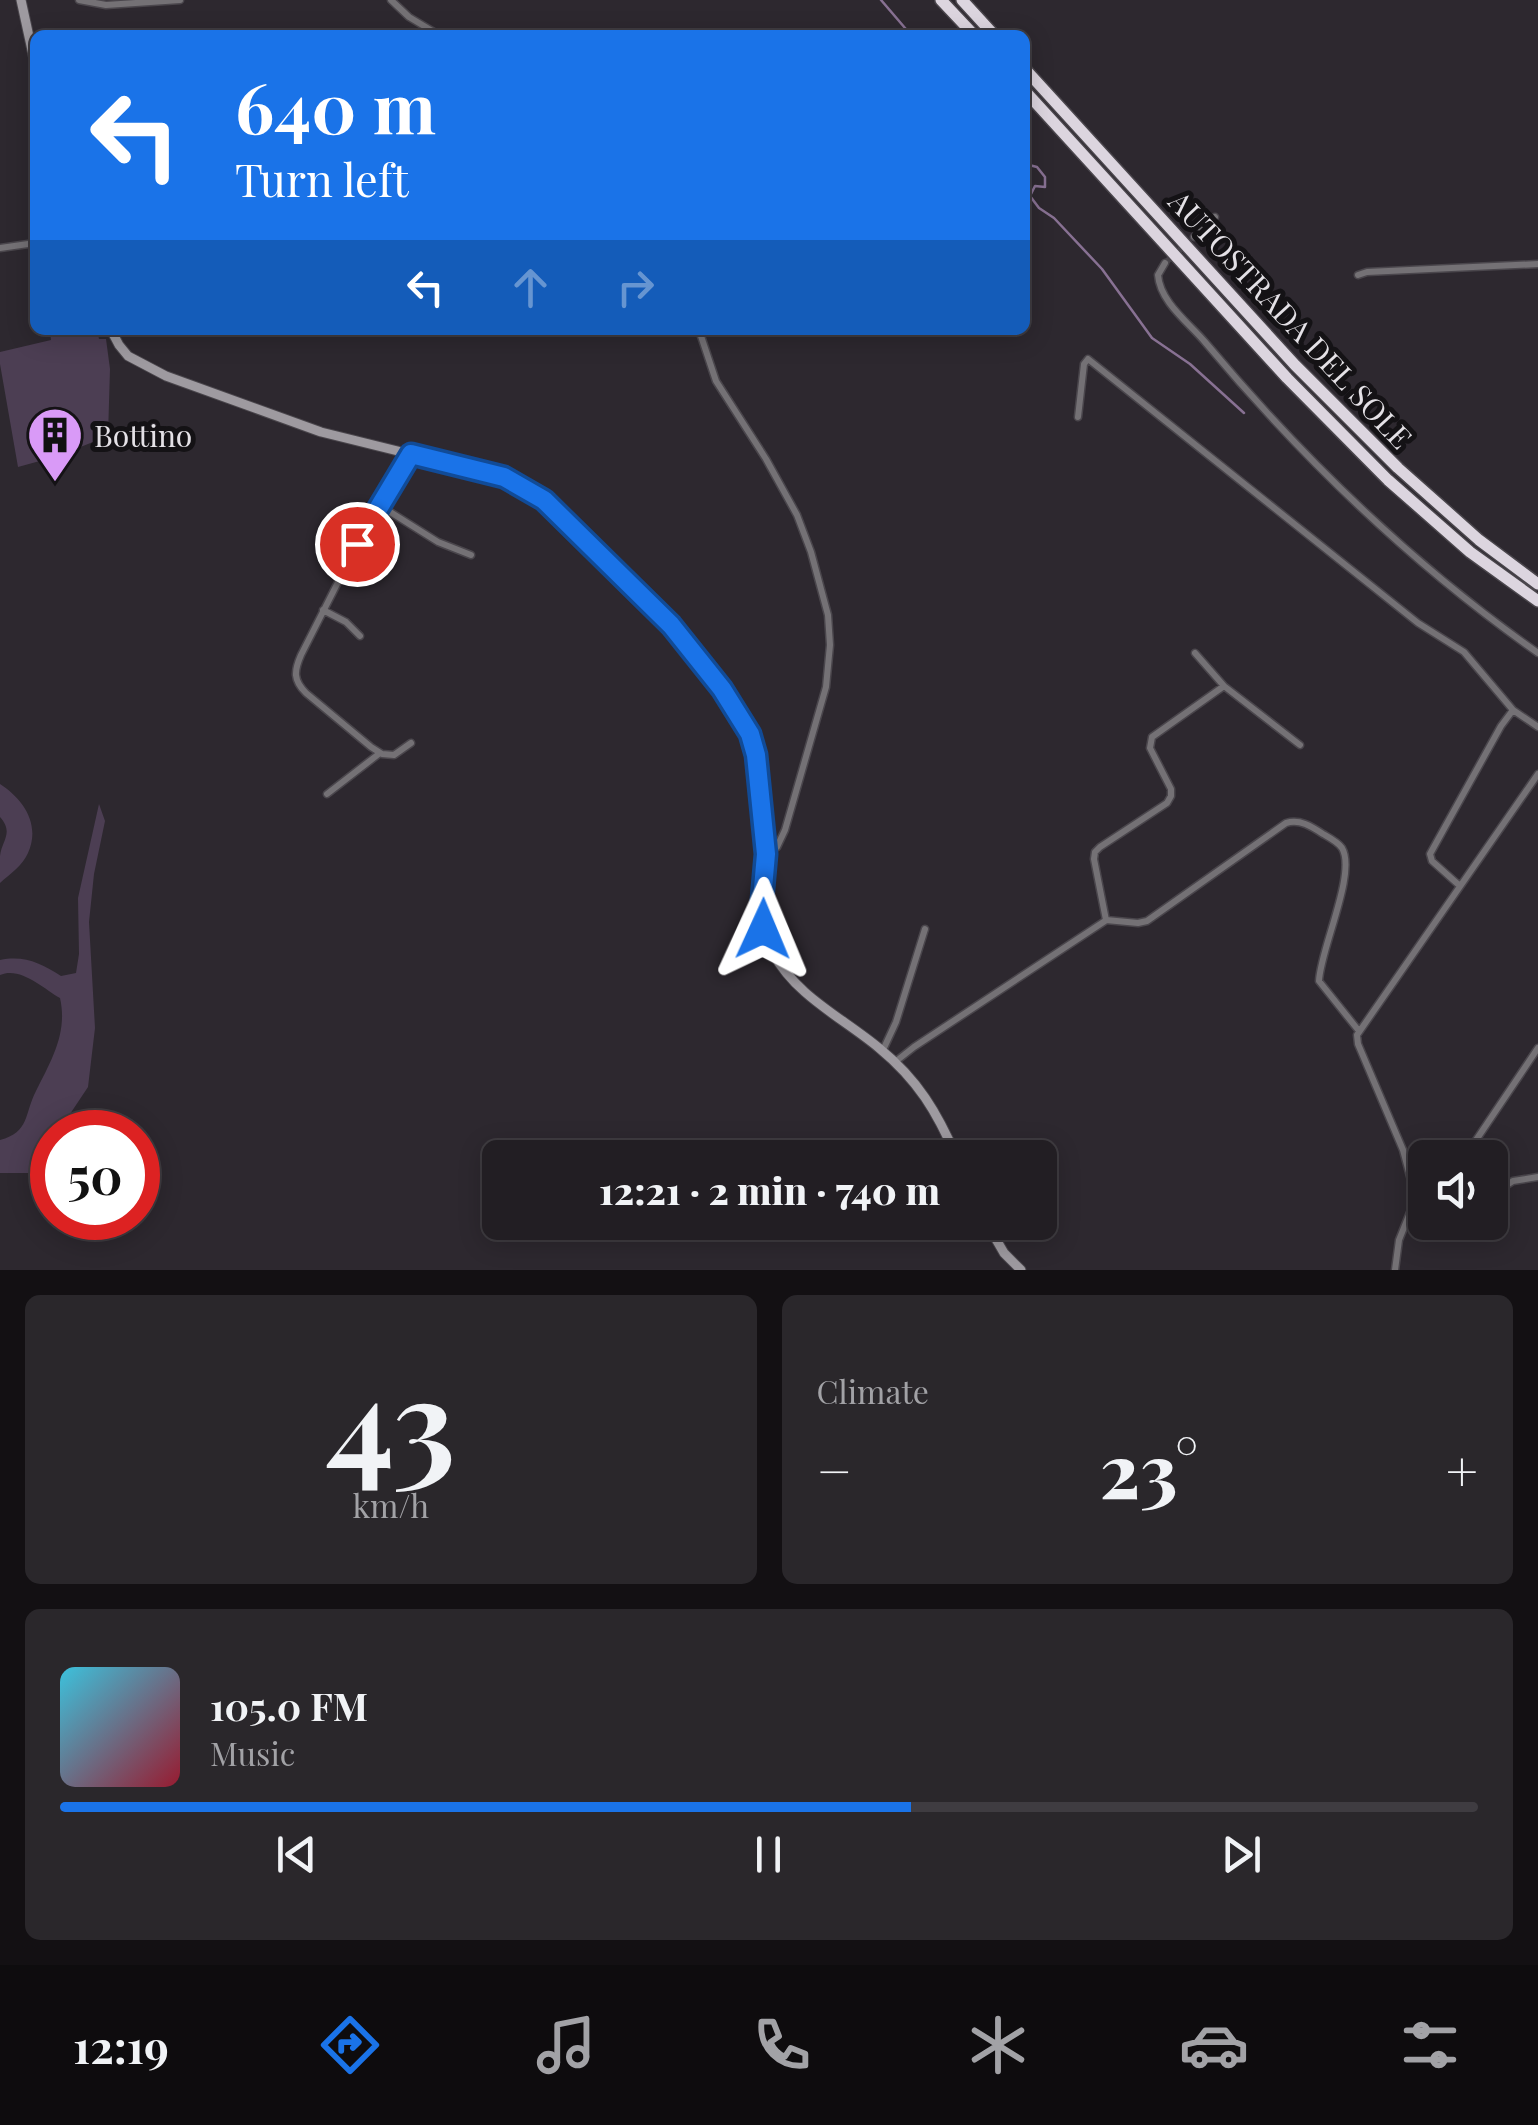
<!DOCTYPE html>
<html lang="en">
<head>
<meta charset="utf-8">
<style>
	:root { --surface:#221e23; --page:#2a272b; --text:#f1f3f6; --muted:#a2a2a6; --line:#3f3c41; --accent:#1a73e8 }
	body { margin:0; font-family:"Playfair Display",serif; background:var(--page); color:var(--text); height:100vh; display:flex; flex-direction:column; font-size:38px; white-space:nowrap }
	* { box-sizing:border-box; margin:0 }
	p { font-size:32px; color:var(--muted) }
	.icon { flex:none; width:55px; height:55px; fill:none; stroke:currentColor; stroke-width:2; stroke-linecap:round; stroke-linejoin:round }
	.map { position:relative; height:1270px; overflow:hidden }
	.sheet { display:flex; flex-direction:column; gap:25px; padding:25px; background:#131013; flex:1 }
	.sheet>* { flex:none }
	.top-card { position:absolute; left:30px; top:30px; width:1000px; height:305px; border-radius:15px; box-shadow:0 5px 25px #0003,0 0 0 2px var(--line); background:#1a73e8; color:#fff; overflow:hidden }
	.fabs { position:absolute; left:1408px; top:1140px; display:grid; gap:20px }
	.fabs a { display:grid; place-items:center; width:100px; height:100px; border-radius:15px; background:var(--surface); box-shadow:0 5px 25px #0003,0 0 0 2px var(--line); font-size:50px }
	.speed { position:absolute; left:30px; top:1110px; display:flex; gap:20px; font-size:50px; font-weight:700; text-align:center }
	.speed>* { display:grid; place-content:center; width:130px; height:130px; border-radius:50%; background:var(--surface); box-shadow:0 5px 25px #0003,0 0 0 2px var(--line); line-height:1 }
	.speed .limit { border:15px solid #d22; background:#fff; color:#111 }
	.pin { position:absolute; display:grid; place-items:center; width:85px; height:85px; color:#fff; margin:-42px; border:5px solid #fff; border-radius:50%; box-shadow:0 2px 10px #0007 }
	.me { position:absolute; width:110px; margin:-55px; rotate:1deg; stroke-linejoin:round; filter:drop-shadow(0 0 8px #0008) }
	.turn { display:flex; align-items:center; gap:35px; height:210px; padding:0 40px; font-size:45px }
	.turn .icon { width:130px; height:130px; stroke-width:2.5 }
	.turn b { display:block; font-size:70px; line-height:85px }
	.lanes { display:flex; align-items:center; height:95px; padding:0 40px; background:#0003; justify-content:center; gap:50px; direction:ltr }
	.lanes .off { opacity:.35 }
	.big { font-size:75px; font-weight:800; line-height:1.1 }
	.sheet .card { flex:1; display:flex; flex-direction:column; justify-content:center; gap:15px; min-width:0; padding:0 35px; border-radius:15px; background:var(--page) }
	.sheet .dial { align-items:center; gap:0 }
	.dial b { font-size:130px; line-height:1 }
	.song { display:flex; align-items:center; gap:30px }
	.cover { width:120px; height:120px; border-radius:15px; background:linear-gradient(135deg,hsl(190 70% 55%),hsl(350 70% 35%)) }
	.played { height:10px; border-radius:5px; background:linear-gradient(90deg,var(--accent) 60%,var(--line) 60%) }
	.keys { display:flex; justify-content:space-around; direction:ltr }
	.heat { display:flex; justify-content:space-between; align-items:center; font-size:55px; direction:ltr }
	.sheet .tiles { flex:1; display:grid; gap:25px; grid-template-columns:1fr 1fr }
	.card:last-child { grid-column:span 2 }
	.trip { position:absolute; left:482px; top:1140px; width:575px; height:100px; border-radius:15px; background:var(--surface); box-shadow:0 5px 25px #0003,0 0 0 2px var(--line); font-weight:800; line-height:100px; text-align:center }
	.tab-bar { display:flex; height:160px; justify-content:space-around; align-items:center; background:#0e0c0e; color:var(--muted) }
	.tab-bar .icon { width:70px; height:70px }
	.tab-bar .current { color:var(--accent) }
	.tab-bar b { font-size:45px; color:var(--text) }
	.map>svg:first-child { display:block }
</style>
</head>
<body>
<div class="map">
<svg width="1538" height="1270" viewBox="0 0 1538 1270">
	<rect width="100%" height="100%" fill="#2d282f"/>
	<path fill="#4c3e53" d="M50 330H97L99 339H106L110 369 108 436 58 456 18 467 0 364V352L51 340Z
		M0 784C23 799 41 824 28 853 23 865 10 874 0 883 0 874 0 865 0 856 2 840 14 833 0 817Z
		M99 804 105 821 94 874 89 922 95 1028 88 1087 58 1132H52V1155L49 1168 37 1173H0V1140C30 1132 24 1114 36 1091 51 1061 68 1033 60 998 43 988 20 966 0 975V960C24 955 41 963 61 976L76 973 79 954 78 898Z"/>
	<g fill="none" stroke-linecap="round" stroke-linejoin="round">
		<path stroke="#887193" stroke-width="2.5" d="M881 0 911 35
			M1025 164 1037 167 1045 177V187L1035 186 1030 196 1039 208 1054 218 1102 269 1152 338 1190 364 1244 413"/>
		<path stroke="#48444a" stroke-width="6" stroke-dasharray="6 3" stroke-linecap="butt" d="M1165 263 1194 237"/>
		<g stroke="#4a464c" stroke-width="9">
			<path id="minor" d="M79 0 106 5 180 0
				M391 0 409 17 439 35
				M1194 237 1215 217
				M0 248 35 243
				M1165 263 1158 275C1160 302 1189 323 1205 342 1303 459 1413 565 1538 653
				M1358 275 1367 272 1538 264
				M699 330 716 381 766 459 797 515 811 552 828 615 830 645 826 687 785 830 777 847 766 854
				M1078 417 1084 364 1088 359 1418 623 1464 652 1513 710 1538 727
				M411 454 362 535 301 655C294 671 293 680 306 693L371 747 382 754 394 755 411 743
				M379 505 438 542 471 555
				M323 610 346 622 360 636
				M1195 653 1224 686
				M1300 745 1224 686 1152 737 1150 748 1171 789V796L1167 803 1100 847 1095 852 1094 859 1106 920 1138 923 1147 921 1286 823C1300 819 1311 826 1323 834 1330 838 1338 842 1342 848 1357 873 1320 950 1319 981L1359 1031
				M327 794 380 753
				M1460 886 1432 861 1430 854 1501 726 1513 710
				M883 1050 896 1022 925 929
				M895 1062 914 1047 1105 921
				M1464 1158 1538 1048
				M1490 1196 1513 1181 1538 1177
				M1415 1199 1420 1183 1425 1176
				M1395 1270 1399 1240 1413 1205 1411 1180 1403 1150 1358 1044 1357 1035 1538 774"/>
		</g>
		<g stroke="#4a464c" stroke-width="11">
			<path id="secondary" d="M21 0 35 64
				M111 330 119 345 128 356 166 376 321 432 503 477C546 493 577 531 608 562 652 605 748 698 757 759 762 790 766 825 766 857 766 893 754 918 773 953 796 996 843 1018 879 1048 918 1080 937 1112 957 1158
				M986 1222 1004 1253 1021 1270"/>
		</g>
		<g stroke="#4a464c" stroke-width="14">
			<path id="motorway" d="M941 0 974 35
				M962 0 994 35
				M1025 69 1295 365 1398 468 1479 540 1538 584
				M1025 91 1287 378 1388 480 1470 552 1538 601"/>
		</g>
		<use href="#minor" stroke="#747175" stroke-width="6"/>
		<use href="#secondary" stroke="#9e9aa0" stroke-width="9"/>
		<use href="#motorway" stroke="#dcd5df" stroke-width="11"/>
	</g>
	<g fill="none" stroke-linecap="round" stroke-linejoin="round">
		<g stroke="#114b97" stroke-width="25">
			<path id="route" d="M357 544 411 454 504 477 544 500 671 625 722 689 750 734 756 755 766 854 761 911 763 929"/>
		</g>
		<use href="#route" stroke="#1a73e8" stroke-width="18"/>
	</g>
	<defs>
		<g id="building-pin" transform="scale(2.875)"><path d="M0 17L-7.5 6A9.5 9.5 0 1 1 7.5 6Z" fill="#d99af7" stroke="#141215"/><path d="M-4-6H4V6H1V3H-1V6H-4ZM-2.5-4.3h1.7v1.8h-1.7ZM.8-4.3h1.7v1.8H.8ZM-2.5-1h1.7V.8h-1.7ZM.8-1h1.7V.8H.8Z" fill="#111"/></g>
	</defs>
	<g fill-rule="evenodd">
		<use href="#building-pin" x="55" y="435"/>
	</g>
	<g text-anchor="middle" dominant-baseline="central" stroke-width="10" stroke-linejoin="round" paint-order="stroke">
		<g font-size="30" fill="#e4e1e6" stroke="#141215">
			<text transform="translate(1291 319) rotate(47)">AUTOSTRADA DEL SOLE</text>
		</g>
		<g font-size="30" fill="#e4e1e6" stroke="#141215" text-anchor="start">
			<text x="94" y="435">Bottino</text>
		</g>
	</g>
</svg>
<div class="fabs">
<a><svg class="icon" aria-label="sound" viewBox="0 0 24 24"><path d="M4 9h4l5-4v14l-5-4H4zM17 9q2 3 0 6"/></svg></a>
</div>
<div class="speed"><div class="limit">50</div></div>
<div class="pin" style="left:357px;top:544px;background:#d93025"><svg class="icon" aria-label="arrive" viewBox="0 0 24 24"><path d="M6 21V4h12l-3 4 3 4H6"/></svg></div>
<svg class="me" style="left:763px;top:929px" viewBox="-20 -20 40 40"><path d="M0-17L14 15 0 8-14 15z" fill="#1a73e8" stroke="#fff" stroke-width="4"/></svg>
<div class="trip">12:21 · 2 min · 740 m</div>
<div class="top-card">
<div class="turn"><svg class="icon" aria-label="left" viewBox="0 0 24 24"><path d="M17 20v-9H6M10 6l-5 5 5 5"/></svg><div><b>640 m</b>Turn left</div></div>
<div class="lanes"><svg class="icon" aria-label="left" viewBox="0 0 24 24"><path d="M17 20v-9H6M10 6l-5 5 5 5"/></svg><svg class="icon off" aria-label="ahead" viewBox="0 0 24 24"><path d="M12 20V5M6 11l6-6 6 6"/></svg><svg class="icon off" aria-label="right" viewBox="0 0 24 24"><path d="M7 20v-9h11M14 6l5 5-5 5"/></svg></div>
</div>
</div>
<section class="sheet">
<div class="tiles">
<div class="card dial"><b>43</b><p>km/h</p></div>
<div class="card"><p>Climate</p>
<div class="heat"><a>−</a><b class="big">23°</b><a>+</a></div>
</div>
<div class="card">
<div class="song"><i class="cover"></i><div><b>105.0 FM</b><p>Music</p></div></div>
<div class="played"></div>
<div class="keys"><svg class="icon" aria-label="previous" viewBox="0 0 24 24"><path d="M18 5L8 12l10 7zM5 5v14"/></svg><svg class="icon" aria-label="pause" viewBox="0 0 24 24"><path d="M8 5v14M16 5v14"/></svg><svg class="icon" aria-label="next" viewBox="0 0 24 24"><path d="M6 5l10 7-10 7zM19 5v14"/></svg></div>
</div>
</div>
</section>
<nav class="tab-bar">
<b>12:19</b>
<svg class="icon current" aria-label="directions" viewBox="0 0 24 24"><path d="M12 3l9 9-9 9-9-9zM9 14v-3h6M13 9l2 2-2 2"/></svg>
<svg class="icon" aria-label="music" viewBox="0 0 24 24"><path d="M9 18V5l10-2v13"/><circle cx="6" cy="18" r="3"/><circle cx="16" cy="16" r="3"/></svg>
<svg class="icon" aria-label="phone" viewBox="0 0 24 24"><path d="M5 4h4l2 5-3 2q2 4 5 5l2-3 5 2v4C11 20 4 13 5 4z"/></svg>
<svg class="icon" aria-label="climate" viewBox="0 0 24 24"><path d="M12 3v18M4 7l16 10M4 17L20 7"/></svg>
<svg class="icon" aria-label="car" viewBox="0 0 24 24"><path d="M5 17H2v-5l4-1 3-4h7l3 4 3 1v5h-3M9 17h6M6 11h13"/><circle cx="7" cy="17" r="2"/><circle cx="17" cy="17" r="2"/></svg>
<svg class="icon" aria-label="filters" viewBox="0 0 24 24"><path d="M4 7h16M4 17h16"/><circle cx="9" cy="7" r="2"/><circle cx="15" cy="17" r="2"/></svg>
</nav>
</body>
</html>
